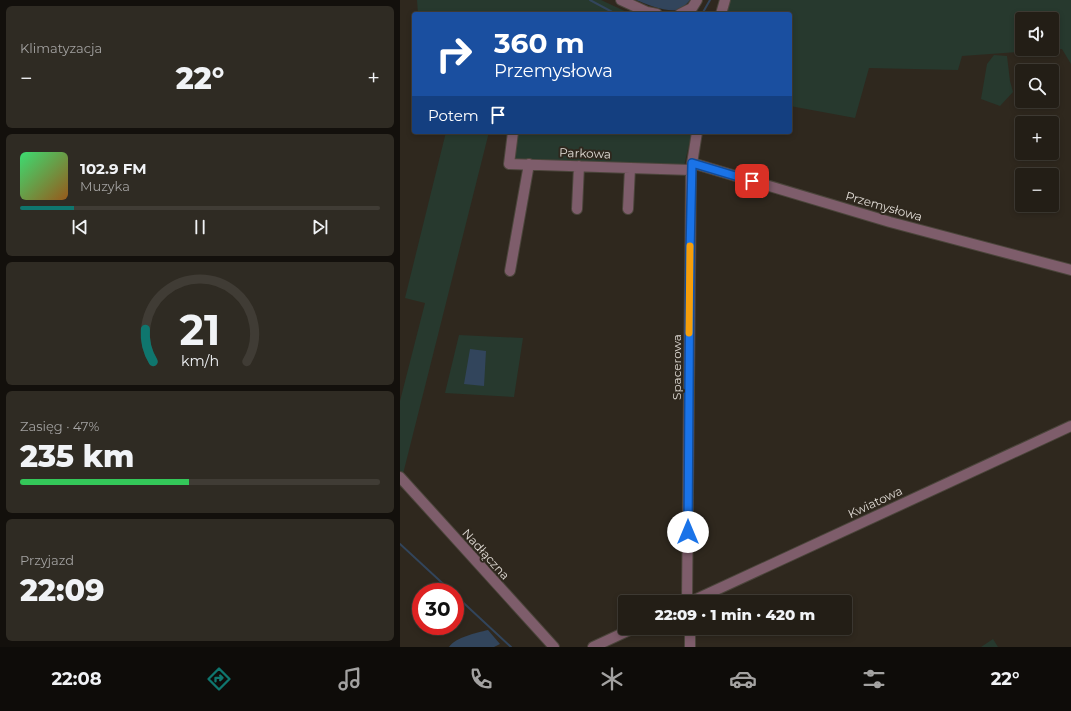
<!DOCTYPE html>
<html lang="pl">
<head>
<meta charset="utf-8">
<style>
	:root { --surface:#231e16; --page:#2f2b23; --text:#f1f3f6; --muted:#a3a2a1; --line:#403c35; --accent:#0f766e }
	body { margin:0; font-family:Montserrat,sans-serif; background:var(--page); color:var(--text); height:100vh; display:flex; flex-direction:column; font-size:15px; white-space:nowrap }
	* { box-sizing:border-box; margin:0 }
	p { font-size:13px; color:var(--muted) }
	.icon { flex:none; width:22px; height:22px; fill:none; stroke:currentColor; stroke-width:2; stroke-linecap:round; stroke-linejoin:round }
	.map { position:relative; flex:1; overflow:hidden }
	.side { display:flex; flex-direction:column; gap:6px; padding:6px; background:#13100c; width:400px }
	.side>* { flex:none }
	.hud { position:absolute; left:12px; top:12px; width:380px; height:122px; border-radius:4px; box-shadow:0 2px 6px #0003,0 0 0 1px var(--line); background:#1a4fa0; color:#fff; overflow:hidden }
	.buttons { position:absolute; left:615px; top:12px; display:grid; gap:8px }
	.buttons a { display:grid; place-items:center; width:44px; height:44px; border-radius:4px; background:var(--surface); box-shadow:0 2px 6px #0003,0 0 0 1px var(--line); font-size:20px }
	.speed { position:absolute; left:12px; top:583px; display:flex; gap:8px; font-size:20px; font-weight:700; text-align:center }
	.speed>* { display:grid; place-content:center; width:52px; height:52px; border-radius:50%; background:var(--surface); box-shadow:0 2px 6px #0003,0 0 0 1px var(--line); line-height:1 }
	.speed .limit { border:6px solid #d22; background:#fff; color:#111 }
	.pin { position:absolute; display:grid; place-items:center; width:34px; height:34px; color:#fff; margin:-17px; border-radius:8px; box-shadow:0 2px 6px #0006 }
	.me { position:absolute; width:44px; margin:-22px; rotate:0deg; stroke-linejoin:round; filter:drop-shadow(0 0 3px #0008) }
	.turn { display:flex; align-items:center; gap:14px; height:84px; padding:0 16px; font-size:18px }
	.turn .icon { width:52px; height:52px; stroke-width:2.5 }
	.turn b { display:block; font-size:28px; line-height:34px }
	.then { display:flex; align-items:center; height:38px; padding:0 16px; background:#0003; gap:8px; font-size:15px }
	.big { font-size:30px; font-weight:800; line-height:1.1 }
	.side .card { flex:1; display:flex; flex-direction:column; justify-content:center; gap:6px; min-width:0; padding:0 14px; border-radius:6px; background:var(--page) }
	.side .dial { align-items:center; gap:0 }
	.dial svg { height:104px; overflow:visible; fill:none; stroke:var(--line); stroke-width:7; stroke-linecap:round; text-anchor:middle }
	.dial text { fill:var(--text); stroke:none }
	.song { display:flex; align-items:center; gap:12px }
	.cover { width:48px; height:48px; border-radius:6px; background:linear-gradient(135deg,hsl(140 70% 55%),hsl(30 70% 35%)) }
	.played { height:4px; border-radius:2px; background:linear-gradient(90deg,var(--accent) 15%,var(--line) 15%) }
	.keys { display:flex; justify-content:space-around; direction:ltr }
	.heat { display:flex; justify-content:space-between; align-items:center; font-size:22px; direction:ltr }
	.charge { height:6px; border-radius:3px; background:linear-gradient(90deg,#34c759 47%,var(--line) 0) }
	.trip { position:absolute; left:218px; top:595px; width:234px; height:40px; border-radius:4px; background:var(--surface); box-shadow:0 2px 6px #0003,0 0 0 1px var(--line); font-weight:800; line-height:40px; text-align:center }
	.dock { display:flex; height:64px; justify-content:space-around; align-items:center; background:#0e0c09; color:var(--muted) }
	.dock .icon { width:28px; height:28px }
	.dock .on { color:var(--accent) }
	.dock b { font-size:18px; color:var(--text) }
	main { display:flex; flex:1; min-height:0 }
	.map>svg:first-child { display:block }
</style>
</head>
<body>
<main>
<section class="side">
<div class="card"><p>Klimatyzacja</p>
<div class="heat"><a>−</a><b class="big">22°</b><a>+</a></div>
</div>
<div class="card">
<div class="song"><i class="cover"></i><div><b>102.9 FM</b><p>Muzyka</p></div></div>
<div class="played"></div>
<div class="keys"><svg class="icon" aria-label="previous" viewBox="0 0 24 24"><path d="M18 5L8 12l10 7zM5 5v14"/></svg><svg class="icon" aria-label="pause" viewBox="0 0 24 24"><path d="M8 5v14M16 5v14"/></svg><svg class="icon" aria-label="next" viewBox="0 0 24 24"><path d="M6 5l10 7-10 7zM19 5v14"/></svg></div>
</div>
<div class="card dial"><svg viewBox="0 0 100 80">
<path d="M14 69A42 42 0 1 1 86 69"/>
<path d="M14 69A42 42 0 0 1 8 44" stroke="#0f766e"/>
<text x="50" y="56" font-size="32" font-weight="700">21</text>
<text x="50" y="72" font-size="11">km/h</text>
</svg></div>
<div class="card"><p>Zasięg · 47%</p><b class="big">235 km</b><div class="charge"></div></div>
<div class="card"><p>Przyjazd</p><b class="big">22:09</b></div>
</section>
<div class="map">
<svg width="671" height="647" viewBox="0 0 671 647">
	<rect width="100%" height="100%" fill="#2f281e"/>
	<path fill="#27392e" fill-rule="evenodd" d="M17 0H201L231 14H18Z
		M329 0H671V64L662 49 562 56 558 70 469 68 455 118 390 106V14H326ZM622 19H652V49H622Z
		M594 55 607 56 610 81 613 92 600 106 581 99 587 64Z
		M46 132H89L3 474 0 472V401L25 303 5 298Z
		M116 132H292L284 166 112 160Z
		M59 335 123 338 114 397 45 393Z
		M593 639 598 647H581Z"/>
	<path fill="#32455c" d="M236 0H290C287 3 284 7 280 9 270 14 246 4 236 0Z
		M70 349 86 351 84 386 64 384Z
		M88 630 100 644 94 647H49C56 637 76 633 88 630Z"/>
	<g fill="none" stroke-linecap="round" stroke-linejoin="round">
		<path stroke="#32455c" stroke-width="2" d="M190 0 216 14
			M302 14 310 0
			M0 544 52 592
			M55 595 111 647"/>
		<g stroke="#4b453b" stroke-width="12">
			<path id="minor" d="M221 0 247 12 257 14
				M280 14 292 8 297 0
				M321 14 325 0
				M113 132 109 164 291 170
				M292 163 490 222 671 270
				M177 209 179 166
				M228 209 230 168
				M110 271 129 164
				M0 477 154 647
				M287 602 291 170 297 132
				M290 602 671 426
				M193 647 234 628
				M290 647V628"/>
		</g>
		<use href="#minor" stroke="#7e5d6b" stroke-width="10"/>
	</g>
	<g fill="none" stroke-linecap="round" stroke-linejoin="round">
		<g stroke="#114b97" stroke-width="10">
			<path id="route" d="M288 532 290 252 292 163 352 181"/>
		</g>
		<use href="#route" stroke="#1a73e8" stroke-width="7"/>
		<path stroke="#f59e0b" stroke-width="7" d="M289 333 290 246"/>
	</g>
	<g text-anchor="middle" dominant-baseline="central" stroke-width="4" stroke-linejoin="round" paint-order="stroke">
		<g font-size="12" fill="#e0dbd5" stroke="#2f281e">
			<text transform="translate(185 153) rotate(2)">Parkowa</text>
			<text transform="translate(484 206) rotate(16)">Przemysłowa</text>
			<text transform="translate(276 367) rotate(-90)">Spacerowa</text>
			<text transform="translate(475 502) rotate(-25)">Kwiatowa</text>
			<text transform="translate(86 554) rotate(48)">Nadłączna</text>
		</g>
	</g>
</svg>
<div class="buttons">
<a><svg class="icon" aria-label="sound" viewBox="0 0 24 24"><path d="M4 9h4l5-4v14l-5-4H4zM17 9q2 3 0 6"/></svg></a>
<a><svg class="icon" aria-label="search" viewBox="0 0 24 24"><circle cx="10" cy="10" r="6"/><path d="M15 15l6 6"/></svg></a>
<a>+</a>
<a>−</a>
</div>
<div class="speed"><div class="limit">30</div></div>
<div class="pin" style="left:352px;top:181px;background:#d93025"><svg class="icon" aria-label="arrive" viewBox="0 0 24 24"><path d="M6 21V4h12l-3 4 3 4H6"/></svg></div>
<svg class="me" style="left:288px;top:532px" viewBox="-20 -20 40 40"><circle r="19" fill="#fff"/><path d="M0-13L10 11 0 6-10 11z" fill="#1a73e8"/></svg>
<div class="trip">22:09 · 1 min · 420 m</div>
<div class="hud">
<div class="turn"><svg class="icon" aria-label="right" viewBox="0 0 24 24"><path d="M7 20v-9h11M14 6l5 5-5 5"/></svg><div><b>360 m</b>Przemysłowa</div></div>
<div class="then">Potem<svg class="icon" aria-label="arrive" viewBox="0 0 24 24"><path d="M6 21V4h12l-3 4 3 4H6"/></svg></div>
</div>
</div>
</main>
<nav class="dock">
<b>22:08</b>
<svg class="icon on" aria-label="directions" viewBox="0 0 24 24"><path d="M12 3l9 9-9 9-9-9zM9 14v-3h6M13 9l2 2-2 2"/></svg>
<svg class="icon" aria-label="music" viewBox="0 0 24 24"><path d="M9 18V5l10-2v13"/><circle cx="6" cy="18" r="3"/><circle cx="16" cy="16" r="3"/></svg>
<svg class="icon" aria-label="phone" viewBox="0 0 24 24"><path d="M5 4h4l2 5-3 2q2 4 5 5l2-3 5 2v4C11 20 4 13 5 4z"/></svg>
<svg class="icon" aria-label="climate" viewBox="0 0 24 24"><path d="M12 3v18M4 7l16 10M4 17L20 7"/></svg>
<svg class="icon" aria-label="car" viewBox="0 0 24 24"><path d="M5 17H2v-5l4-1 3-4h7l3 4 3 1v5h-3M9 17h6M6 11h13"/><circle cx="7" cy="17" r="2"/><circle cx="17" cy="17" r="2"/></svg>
<svg class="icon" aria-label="filters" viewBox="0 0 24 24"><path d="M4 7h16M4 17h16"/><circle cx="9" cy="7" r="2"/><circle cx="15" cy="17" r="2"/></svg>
<b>22°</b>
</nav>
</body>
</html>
